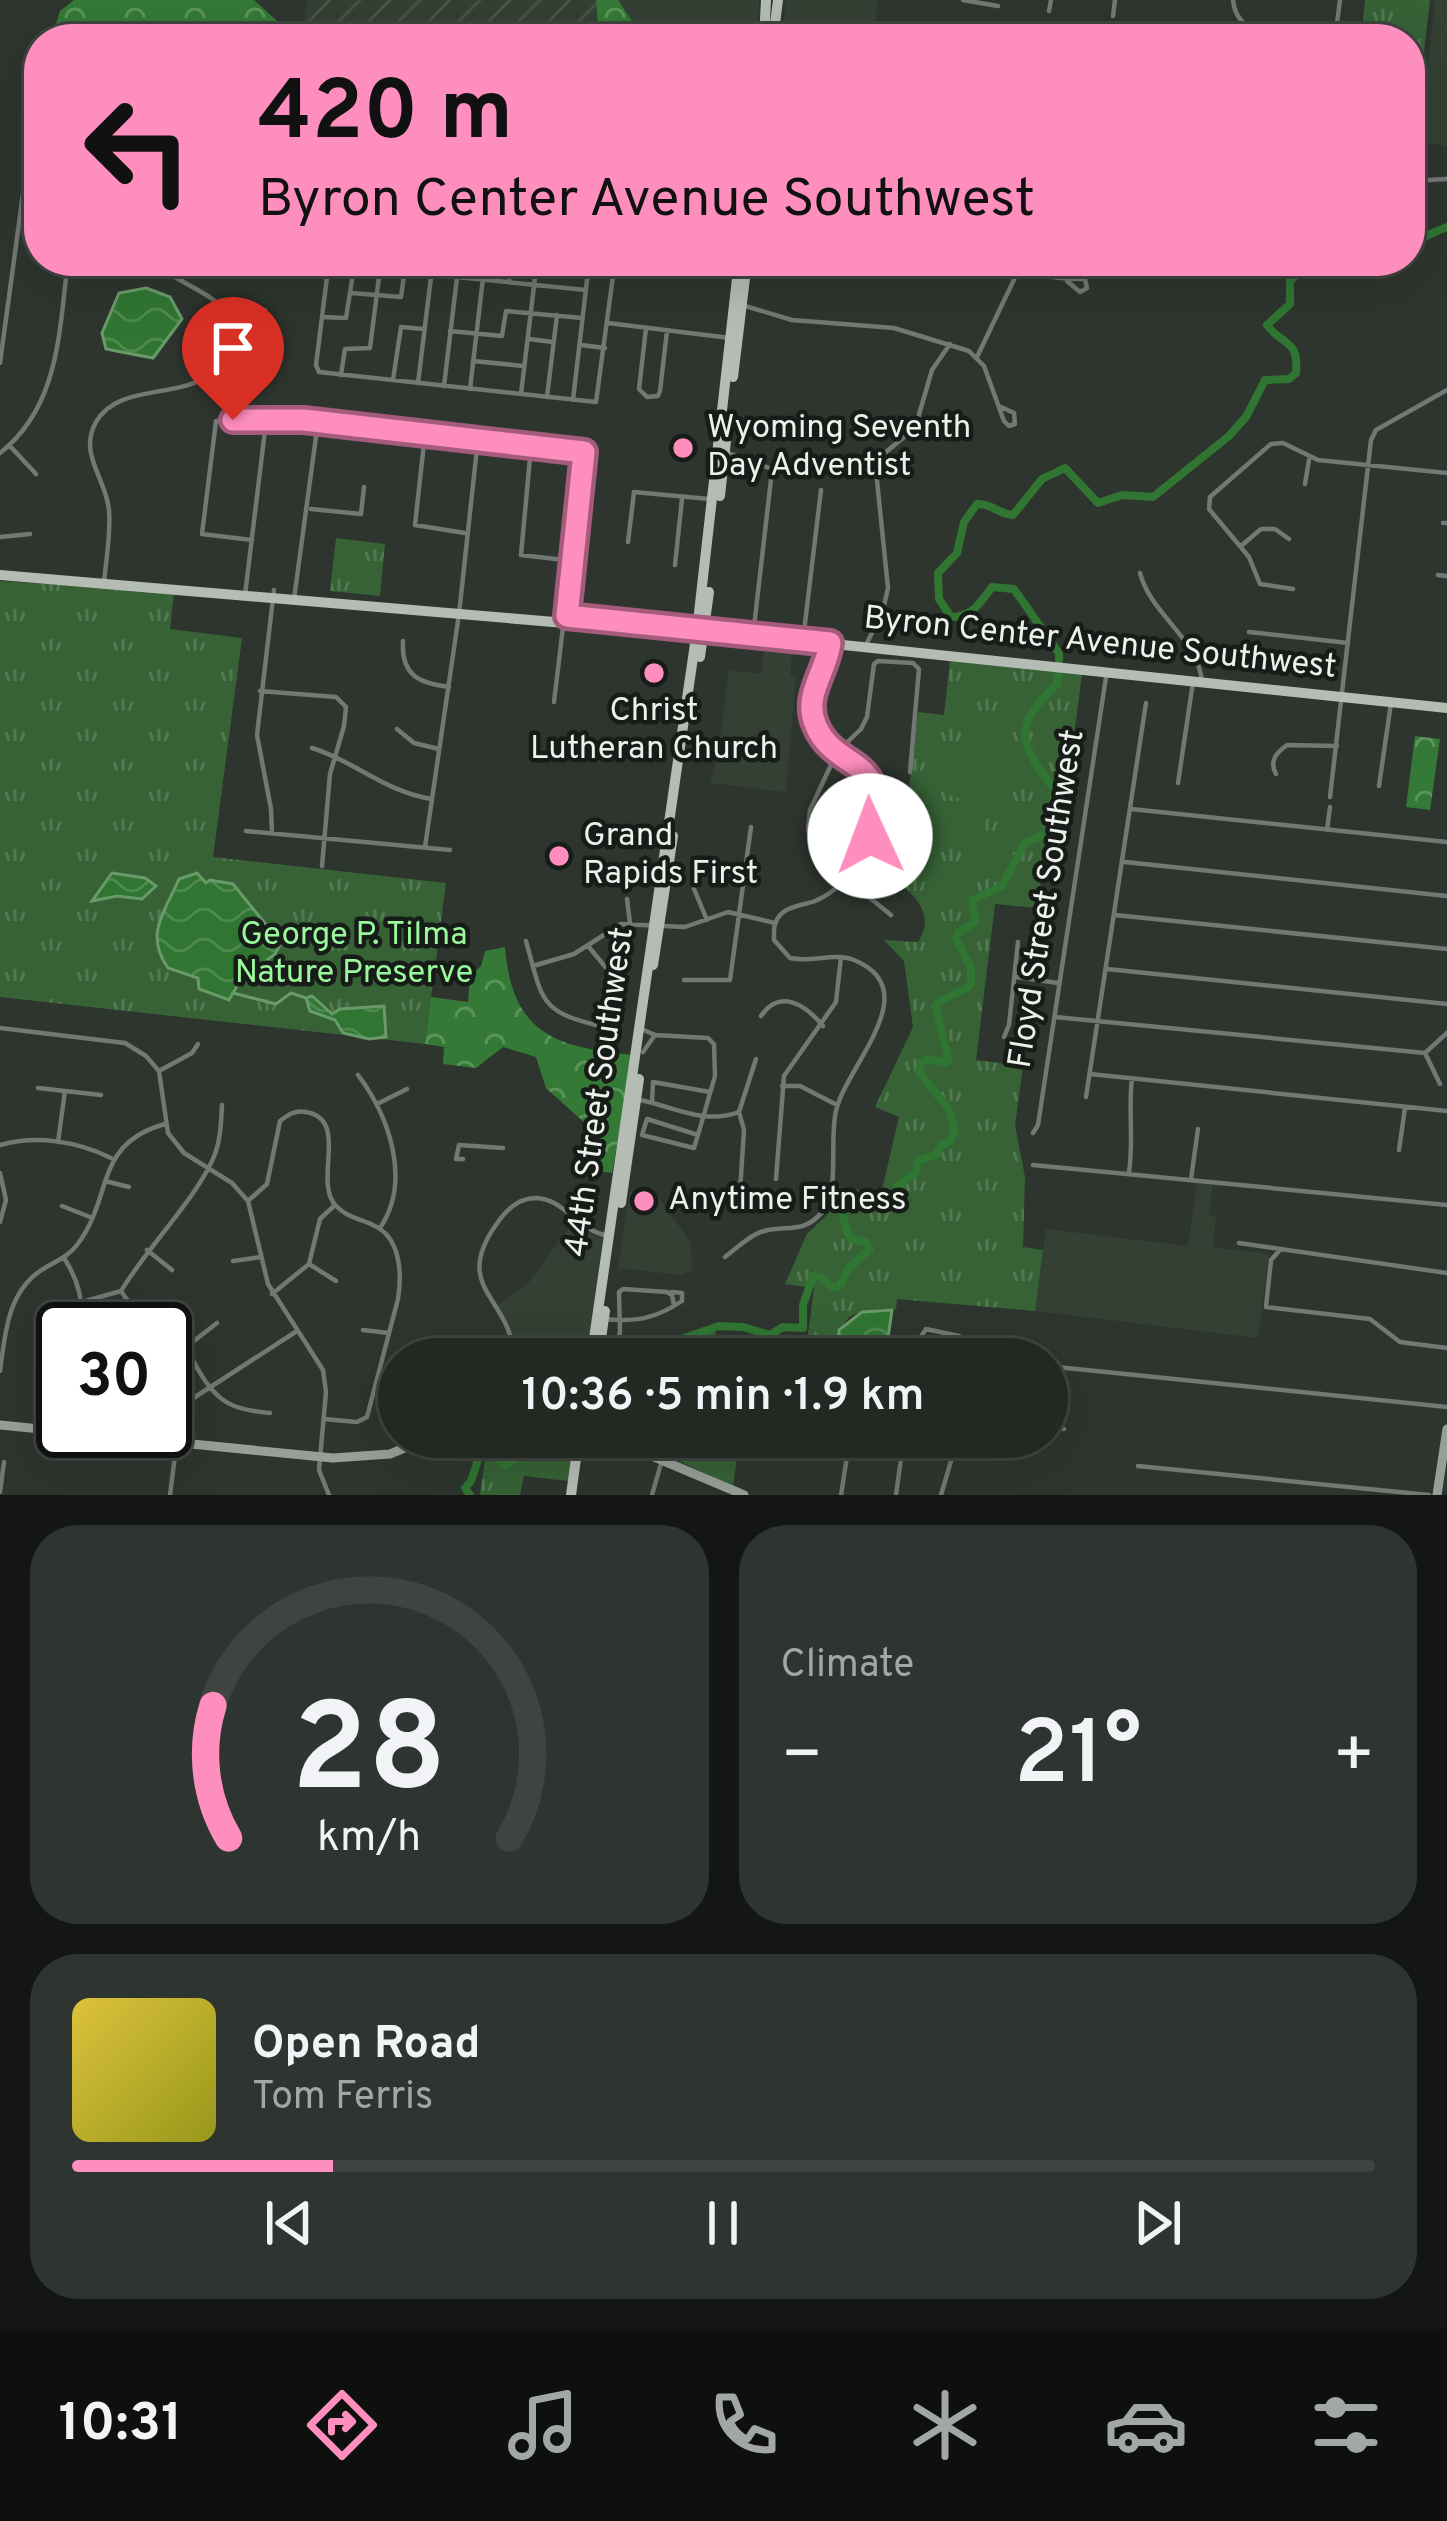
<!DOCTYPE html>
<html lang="en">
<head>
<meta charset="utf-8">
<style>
	:root { --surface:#222822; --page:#2e342f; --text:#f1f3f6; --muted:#a2a6a5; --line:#3f4440; --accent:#fe8ebe }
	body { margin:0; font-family:Overpass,sans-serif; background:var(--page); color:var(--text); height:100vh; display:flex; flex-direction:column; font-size:45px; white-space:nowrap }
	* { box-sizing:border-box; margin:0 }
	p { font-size:39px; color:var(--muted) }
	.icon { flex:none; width:66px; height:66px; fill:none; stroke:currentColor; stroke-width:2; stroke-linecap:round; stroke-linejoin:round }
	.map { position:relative; height:1495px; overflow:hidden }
	.drawer { display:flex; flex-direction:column; gap:30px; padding:30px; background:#131613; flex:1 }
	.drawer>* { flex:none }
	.guide { position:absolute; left:24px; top:24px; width:1401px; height:252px; border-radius:48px; box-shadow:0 12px 48px #0002,0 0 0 3px var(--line); background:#fe8ebe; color:#111; overflow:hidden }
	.speed { position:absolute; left:36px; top:1302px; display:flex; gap:24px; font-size:60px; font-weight:700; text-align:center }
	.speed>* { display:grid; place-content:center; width:156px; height:156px; border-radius:50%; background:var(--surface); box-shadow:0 12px 48px #0002,0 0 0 3px var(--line); line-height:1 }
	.speed .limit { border:6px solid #111; border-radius:18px; background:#fff; color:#111 }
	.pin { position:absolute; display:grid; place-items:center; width:102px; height:102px; color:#fff; margin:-123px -51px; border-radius:50% 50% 50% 0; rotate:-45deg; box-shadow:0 0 12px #0007 }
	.pin .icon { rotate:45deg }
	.me { position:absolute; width:132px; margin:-66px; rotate:358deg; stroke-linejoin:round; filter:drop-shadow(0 0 9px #0008) }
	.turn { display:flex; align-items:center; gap:42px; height:252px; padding:0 36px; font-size:54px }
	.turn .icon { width:156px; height:156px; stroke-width:2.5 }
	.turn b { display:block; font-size:84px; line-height:102px }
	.big { font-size:90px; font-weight:600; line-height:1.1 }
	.drawer .widget { flex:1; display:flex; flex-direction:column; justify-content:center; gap:18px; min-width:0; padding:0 42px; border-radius:48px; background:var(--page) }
	.drawer .dial { align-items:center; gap:0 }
	.dial svg { height:312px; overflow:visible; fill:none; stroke:var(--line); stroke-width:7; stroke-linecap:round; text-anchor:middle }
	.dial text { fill:var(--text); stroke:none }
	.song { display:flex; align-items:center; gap:36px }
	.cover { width:144px; height:144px; border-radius:18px; background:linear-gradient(135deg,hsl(50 70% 55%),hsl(60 70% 35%)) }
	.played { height:12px; border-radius:6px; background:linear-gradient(90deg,var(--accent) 20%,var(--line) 20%) }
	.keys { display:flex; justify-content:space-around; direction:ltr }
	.heat { display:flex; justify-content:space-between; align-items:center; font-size:66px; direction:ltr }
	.drawer .tiles { flex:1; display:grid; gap:30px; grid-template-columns:1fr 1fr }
	.widget:last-child { grid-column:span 2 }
	.trip { position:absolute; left:378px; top:1338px; width:690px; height:120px; border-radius:60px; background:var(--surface); box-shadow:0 12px 48px #0002,0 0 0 3px var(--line); font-weight:600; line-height:120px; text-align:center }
	.tabs { display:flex; height:192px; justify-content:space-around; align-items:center; background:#0e100e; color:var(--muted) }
	.tabs .icon { width:84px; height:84px }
	.tabs .current { color:var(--accent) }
	.tabs b { font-size:54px; color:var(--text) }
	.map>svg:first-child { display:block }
</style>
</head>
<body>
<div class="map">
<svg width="1447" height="1495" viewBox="0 0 1447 1495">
	<defs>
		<pattern id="industrial-furrows" width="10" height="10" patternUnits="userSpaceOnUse" patternTransform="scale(3)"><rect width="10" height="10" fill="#334033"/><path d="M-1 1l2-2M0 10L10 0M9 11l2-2" fill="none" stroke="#475347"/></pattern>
		<pattern id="grass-tufts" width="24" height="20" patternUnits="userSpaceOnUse" patternTransform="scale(3)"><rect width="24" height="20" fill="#366236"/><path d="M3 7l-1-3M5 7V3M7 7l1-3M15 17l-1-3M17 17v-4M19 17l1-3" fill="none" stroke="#537953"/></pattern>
		<pattern id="forest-crowns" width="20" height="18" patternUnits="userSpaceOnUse" patternTransform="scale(3)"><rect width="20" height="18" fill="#347936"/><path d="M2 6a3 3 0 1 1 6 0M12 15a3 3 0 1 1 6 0" fill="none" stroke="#5c935d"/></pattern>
		<pattern id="water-waves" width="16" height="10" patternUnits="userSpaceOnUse" patternTransform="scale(3)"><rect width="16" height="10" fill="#307532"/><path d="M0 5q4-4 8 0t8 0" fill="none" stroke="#4e8950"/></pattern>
	</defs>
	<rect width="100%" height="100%" fill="#2e352e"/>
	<path fill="#334033" d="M618 0H759L758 34 730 38 689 33 688 39H644Z
		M786 0H878L873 39H781Z
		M1435 0H1447V147L1420 141Z
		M765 642 793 645 790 675 796 676 786 792 710 783 718 755 729 670 761 674Z
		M1197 1181 1213 1183 1209 1215 1216 1217 1213 1247 1269 1254 1258 1338 1035 1311 1046 1229 1188 1246Z
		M630 1191 657 1195 691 1243 692 1270 680 1275 618 1268Z
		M573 1222 584 1231 603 1238 589 1346 576 1359H517L515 1341 497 1305 527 1285Z"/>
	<path fill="url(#industrial-furrows)" d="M307 0H596L599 39H302Z"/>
	<path fill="url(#grass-tufts)" d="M1365 0H1430L1421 76 1410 74V39H1361Z
		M336 538 385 544 380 596 330 591Z
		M0 581 174 592 170 629 242 638 213 857 446 883 425 1044 0 997Z
		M950 661 1082 674 1064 812 1045 857 1037 908 995 904 976 1060 1023 1066 1015 1125 1025 1177 1023 1247 1043 1250 1035 1311 897 1299 896 1309C850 1309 841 1313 834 1359H805L814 1288 785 1284 807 1234 829 1213 836 1186 881 1194 899 1117 875 1107 913 1027 904 961 884 940 918 942C944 904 890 875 862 862L871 844 902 847 918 712 944 715Z
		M714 1329 723 1357 740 1359H646L669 1343Z
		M488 1437H576L569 1481 524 1476 520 1495H480Z
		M626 1437H740L733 1486Z"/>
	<path fill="url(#forest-crowns)" d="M74 0H254L297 39H47L52 36 60 11Z
		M596 0H618L644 39H599Z
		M1415 736 1440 739 1430 810 1406 807Z
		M505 947C512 1035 556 1047 633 1055L612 1173 573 1167 597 1134 546 1088 536 1057 503 1047 476 1068 443 1064 444 1047 425 1044 431 997 468 1002 470 976 481 966 485 951Z"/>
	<path fill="#366236" d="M997 752 1003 755 999 800 956 798 948 794C956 768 969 754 997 752Z
		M952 809 987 812 982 846C962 842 952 829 952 809Z"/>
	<path fill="url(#water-waves)" stroke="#699a6a" stroke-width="3" d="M146 288 170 297 182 319 153 358 106 349 102 333 119 293Z
		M112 873 145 878 156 886 142 899 117 896 92 901Z
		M197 873 206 883 210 880 233 884 281 943 275 954 240 981 229 1000 199 989 198 978 168 968C144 934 165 912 179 879Z
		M312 996 332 1014 340 1009 384 1006 386 1037 369 1039 343 1033 335 1020 310 1011 306 998Z
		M892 1310 885 1359H838L839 1330 862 1312Z"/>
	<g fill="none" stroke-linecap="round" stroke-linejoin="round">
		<path stroke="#699a6a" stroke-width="3" d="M233 993 276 1004 291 993 306 998"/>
		<path stroke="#307532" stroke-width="8" d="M1410 231 1414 241 1447 227
			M1059 660V653L1014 589 992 587C980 603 972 617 951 617L939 599 938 573 957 553 964 522 977 504C991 503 998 514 1013 515L1042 479 1065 468 1098 503 1122 495 1153 497 1229 436 1246 417 1265 380 1289 379 1296 373C1299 338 1282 346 1267 325L1290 304V281C1322 248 1333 273 1371 273L1375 261
			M655 1359 652 1349 719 1326 743 1327 770 1335 783 1327 803 1328V1305L813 1276 821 1277 833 1288 840 1286 849 1268 870 1249 866 1242 851 1239C828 1197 862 1196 892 1203L897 1187 916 1172 918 1161 936 1155 941 1145 950 1141 955 1130 948 1108 919 1072 921 1063 927 1059 945 1063 949 1060 935 1006C946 994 960 995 971 984V968L956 938 958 933 975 922 972 900 1002 886 1025 843 1050 832 1054 789C1019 742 1011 728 1057 684L1058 673
			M470 1495 465 1488 471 1481 480 1454 491 1452 506 1465 539 1441"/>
		<path stroke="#747874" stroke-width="4.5" d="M963 0 998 6
			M1233 0C1237 43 1292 36 1325 39
			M1049 11 1051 0
			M1113 16 1115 0
			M1335 39 1340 0
			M1410 181 1447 179
			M21 222 39 224
			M329 261 316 365 319 372 596 402 615 261
			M572 261 614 266
			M1018 261C1034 278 1063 279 1085 279L1087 288 1080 292 1067 281
			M1201 263V261
			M457 277 586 290
			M509 282 511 261
			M351 293 401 297 406 261
			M742 305 792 320 894 328 969 351 984 366 1004 421 1009 426 1015 424 1014 413 1001 407
			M322 317 346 318 355 261
			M232 321 265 310
			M608 323 730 338
			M646 328 639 389 647 397 658 396 660 391 667 331
			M450 331 502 336 506 311 582 318
			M529 339 553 342
			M581 345 605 348
			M977 357 1021 265
			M473 361 524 366
			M0 363 25 179
			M341 375 345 349 370 348 381 261
			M393 380 401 327 424 329
			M418 383 433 261
			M444 386 459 261
			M470 389 485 261
			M521 394 537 261
			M547 397 557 315
			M573 400 589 263
			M425 434 415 525 465 533
			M10 446 36 474
			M531 447 521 555 573 561
			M0 453C60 406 59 330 68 261
			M728 453 772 469 812 472 875 461 903 438 918 418 932 370 950 344
			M1305 484 1309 460
			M311 509 361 514 364 487
			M1443 523H1447
			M0 537 30 534
			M252 540 202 534 216 421 305 420 584 452 554 702
			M628 542 634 492 709 499
			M1241 546 1261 529H1275L1289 539
			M675 565 682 499
			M1140 573C1151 615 1197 637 1202 681
			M1438 575 1447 576
			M104 583C106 560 111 533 109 510 106 478 78 454 96 422 124 373 212 412 231 342 233 333 234 324 228 315 213 291 174 283 155 261
			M1293 589 1260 584 1249 557 1209 509 1210 497 1271 444 1283 443 1318 460 1447 473
			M245 595 266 422
			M294 599 318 422
			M1249 632 1348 643
			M753 636 771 479
			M803 640 821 490
			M403 641C401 675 418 683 449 687
			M865 647 883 610 888 588 875 461
			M260 691 336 697 346 707 344 726 330 774 322 866
			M397 729 414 743 439 749
			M312 748C355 761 385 792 432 799
			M1276 774C1269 761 1276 753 1287 745L1337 746
			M1178 783 1193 682
			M1379 786 1391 703
			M1330 797 1371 440 1376 430 1447 390
			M1131 809 1447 842
			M1327 830 1330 807
			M246 831 450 850
			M272 833 271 809 257 735 274 590
			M425 847 459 614 478 439
			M1125 862 1447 896
			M694 889 707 920
			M627 899 630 923
			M891 915 818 856 808 829 810 810 837 752 861 729 867 717 874 664 878 661 913 663 919 669 910 772
			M1115 915 1447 949
			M526 941C543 1001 538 1012 604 1027
			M588 946 613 976
			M533 966 574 954 621 924 685 927 728 912 775 923
			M1107 969 1447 1004
			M1016 977 1058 983
			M684 980H730L751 827
			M761 1016C780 988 806 1005 823 1026
			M1055 1017 1425 1053
			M0 1028 125 1043 146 1056 159 1071 168 1133 184 1153 232 1183 248 1201 268 1284 323 1370 326 1392 319 1470 329 1495
			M644 1030 655 1035 708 1038 714 1044 715 1076 700 1128 694 1148 642 1135 647 1119 698 1135
			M1004 1037 1009 1025 1018 942
			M643 1052 655 1035
			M1425 1053 1440 1084
			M1425 1053 1447 1033
			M159 1071 192 1053 198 1044
			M1090 1074 1447 1111
			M358 1075C389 1116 412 1181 380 1228
			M782 1086H800L837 1105
			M38 1088 101 1095
			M1086 1097 1146 703
			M640 1100C675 1107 704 1125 739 1112L756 1059
			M652 1103 653 1082 710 1092
			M377 1104 407 1089
			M739 1112 744 1130 739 1206
			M1033 1133 1038 1125 1106 677
			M58 1142 65 1091
			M0 1145C36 1135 77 1141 111 1158
			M1399 1150 1405 1108
			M463 1159H456L459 1145 503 1148
			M1033 1165 1447 1205
			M1129 1172C1134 1140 1128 1111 1132 1078
			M0 1173 6 1200 0 1222
			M776 1179 784 1076 836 1002 841 957
			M1191 1179 1198 1129
			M105 1181 129 1187
			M248 1201 267 1184 280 1121C288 1115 294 1110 306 1112 348 1119 316 1176 333 1202 344 1217 358 1218 373 1225 401 1237 402 1274 398 1299L367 1417 357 1422 324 1419
			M62 1206 90 1217
			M1239 1243 1447 1273
			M147 1250 172 1270
			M1279 1251 1271 1260 1266 1307 1370 1319 1400 1342 1447 1348
			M725 1257C737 1248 750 1235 764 1231 787 1225 805 1234 823 1211 840 1189 829 1140 836 1111 845 1067 928 990 854 960 834 952 811 963 790 958L774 940C774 930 773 922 781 914 789 906 804 905 815 901 846 888 867 855 874 822 887 758 823 764 814 717 808 690 827 672 829 647
			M64 1258C79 1281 84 1302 80 1329
			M233 1261 261 1257
			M309 1264 336 1281
			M121 1291 135 1311V1329
			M272 1294 309 1264 320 1219 335 1205
			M82 1302 121 1291C146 1249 200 1194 215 1154 221 1138 221 1121 222 1105
			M604 1319C636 1322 655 1319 682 1301V1293L672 1292
			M217 1323 190 1344C190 1356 193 1361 199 1371 217 1403 234 1410 270 1413
			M363 1330 389 1333
			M615 1358 620 1331 619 1292 623 1289 667 1292 672 1295 674 1305
			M513 1359C515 1298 448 1290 498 1222 507 1209 519 1198 536 1198 565 1199 577 1231 609 1236
			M916 1359 918 1341 926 1329 959 1336 973 1359
			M1047 1366 1447 1407
			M0 1371C5 1335 7 1294 40 1271 53 1262 67 1258 77 1245 114 1197 93 1144 165 1124
			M1047 1427 1064 1429
			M957 1446 981 1456
			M1138 1466 1429 1495
			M0 1492 4 1462
			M170 1495 179 1424 192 1399 297 1331
			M652 1495 662 1460
			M841 1495 850 1437
			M896 1495 904 1437
			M941 1495 958 1437"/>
		<path stroke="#989f98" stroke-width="9" d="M0 1425 333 1458 390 1454 431 1437
			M566 1437 640 1451 744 1495
			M1437 1495 1447 1429"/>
		<path stroke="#b4bcb4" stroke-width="10" d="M764 39 766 0
			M773 39 778 0
			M733 377 746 270
			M720 496 727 431
			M0 575 648 630 710 631 1447 708
			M597 618 644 622
			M700 657 709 592
			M653 965 673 836
			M621 1203 639 1079
			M599 1352 605 1311
			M591 1359 697 630 739 261
			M571 1495 579 1437"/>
	</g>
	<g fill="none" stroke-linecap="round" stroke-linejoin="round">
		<g stroke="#a55c7c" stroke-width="30">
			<path id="route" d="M233 420H304L584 452 567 616 830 643C827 671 802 696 816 726 837 774 892 753 870 836"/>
		</g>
		<use href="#route" stroke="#fe8ebe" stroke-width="21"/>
	</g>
	<g fill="#fe8ebe" stroke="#181c18" stroke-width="4.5">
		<circle cx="683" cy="448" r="12"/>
		<circle cx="654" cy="673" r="12"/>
		<circle cx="559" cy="856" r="12"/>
		<circle cx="644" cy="1201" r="12"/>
	</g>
	<g text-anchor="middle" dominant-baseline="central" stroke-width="9" stroke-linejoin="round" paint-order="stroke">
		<g font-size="33" fill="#edf1ec" stroke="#181c18" text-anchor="start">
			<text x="707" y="429">Wyoming Seventh<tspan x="707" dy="38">Day Adventist</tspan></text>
			<text x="654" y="712" text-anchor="middle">Christ<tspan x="654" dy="38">Lutheran Church</tspan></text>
			<text x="583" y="837">Grand<tspan x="583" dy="38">Rapids First</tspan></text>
			<text x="668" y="1201">Anytime Fitness</text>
		</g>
		<g font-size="33" fill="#edf1ec" stroke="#181c18">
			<text transform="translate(1100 644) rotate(6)">Byron Center Avenue Southwest</text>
			<text transform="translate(1048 899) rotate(-81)">Floyd Street Southwest</text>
			<text transform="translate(601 1092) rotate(-82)">44th Street Southwest</text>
		</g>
		<g font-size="33" fill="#9bf79b" stroke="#181c18">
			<text x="354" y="936">George P. Tilma<tspan x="354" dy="38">Nature Preserve</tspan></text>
		</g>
	</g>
</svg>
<div class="speed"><div class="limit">30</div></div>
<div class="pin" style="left:233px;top:420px;background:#d93025"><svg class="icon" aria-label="arrive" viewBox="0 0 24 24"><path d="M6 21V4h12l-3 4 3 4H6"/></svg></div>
<svg class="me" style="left:870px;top:836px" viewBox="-20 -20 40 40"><circle r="19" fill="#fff"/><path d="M0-13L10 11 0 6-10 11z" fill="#fe8ebe"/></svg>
<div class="trip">10:36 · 5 min · 1.9 km</div>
<div class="guide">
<div class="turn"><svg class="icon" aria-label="left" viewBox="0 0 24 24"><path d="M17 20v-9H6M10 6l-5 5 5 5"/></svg><div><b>420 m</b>Byron Center Avenue Southwest</div></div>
</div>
</div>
<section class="drawer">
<div class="tiles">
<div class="widget dial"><svg viewBox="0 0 100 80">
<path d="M14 69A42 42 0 1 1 86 69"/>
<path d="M14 69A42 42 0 0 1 10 35" stroke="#fe8ebe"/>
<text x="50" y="56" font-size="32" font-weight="700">28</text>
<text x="50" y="72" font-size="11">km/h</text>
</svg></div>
<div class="widget"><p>Climate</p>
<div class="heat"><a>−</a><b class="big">21°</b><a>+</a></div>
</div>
<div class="widget">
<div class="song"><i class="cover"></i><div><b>Open Road</b><p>Tom Ferris</p></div></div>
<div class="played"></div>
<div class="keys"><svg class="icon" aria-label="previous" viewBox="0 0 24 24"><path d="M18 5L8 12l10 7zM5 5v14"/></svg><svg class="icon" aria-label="pause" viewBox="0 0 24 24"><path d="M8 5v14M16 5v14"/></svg><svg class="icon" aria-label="next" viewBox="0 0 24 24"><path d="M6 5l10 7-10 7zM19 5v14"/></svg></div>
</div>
</div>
</section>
<nav class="tabs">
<b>10:31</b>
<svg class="icon current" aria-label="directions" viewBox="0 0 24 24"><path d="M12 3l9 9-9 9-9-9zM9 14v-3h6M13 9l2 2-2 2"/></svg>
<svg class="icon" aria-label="music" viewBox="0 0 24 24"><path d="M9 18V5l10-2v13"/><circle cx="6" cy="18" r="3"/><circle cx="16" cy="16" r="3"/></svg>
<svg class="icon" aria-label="phone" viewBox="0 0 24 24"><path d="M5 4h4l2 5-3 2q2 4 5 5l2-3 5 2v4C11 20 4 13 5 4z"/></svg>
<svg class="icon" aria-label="climate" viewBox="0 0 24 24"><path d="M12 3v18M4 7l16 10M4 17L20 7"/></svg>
<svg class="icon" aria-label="car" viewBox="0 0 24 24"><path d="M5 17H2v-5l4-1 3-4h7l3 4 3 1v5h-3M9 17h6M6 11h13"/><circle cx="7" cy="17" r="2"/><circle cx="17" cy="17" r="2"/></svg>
<svg class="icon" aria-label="filters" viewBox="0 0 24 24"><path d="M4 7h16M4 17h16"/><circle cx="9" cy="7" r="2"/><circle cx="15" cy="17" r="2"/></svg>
</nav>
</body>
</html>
